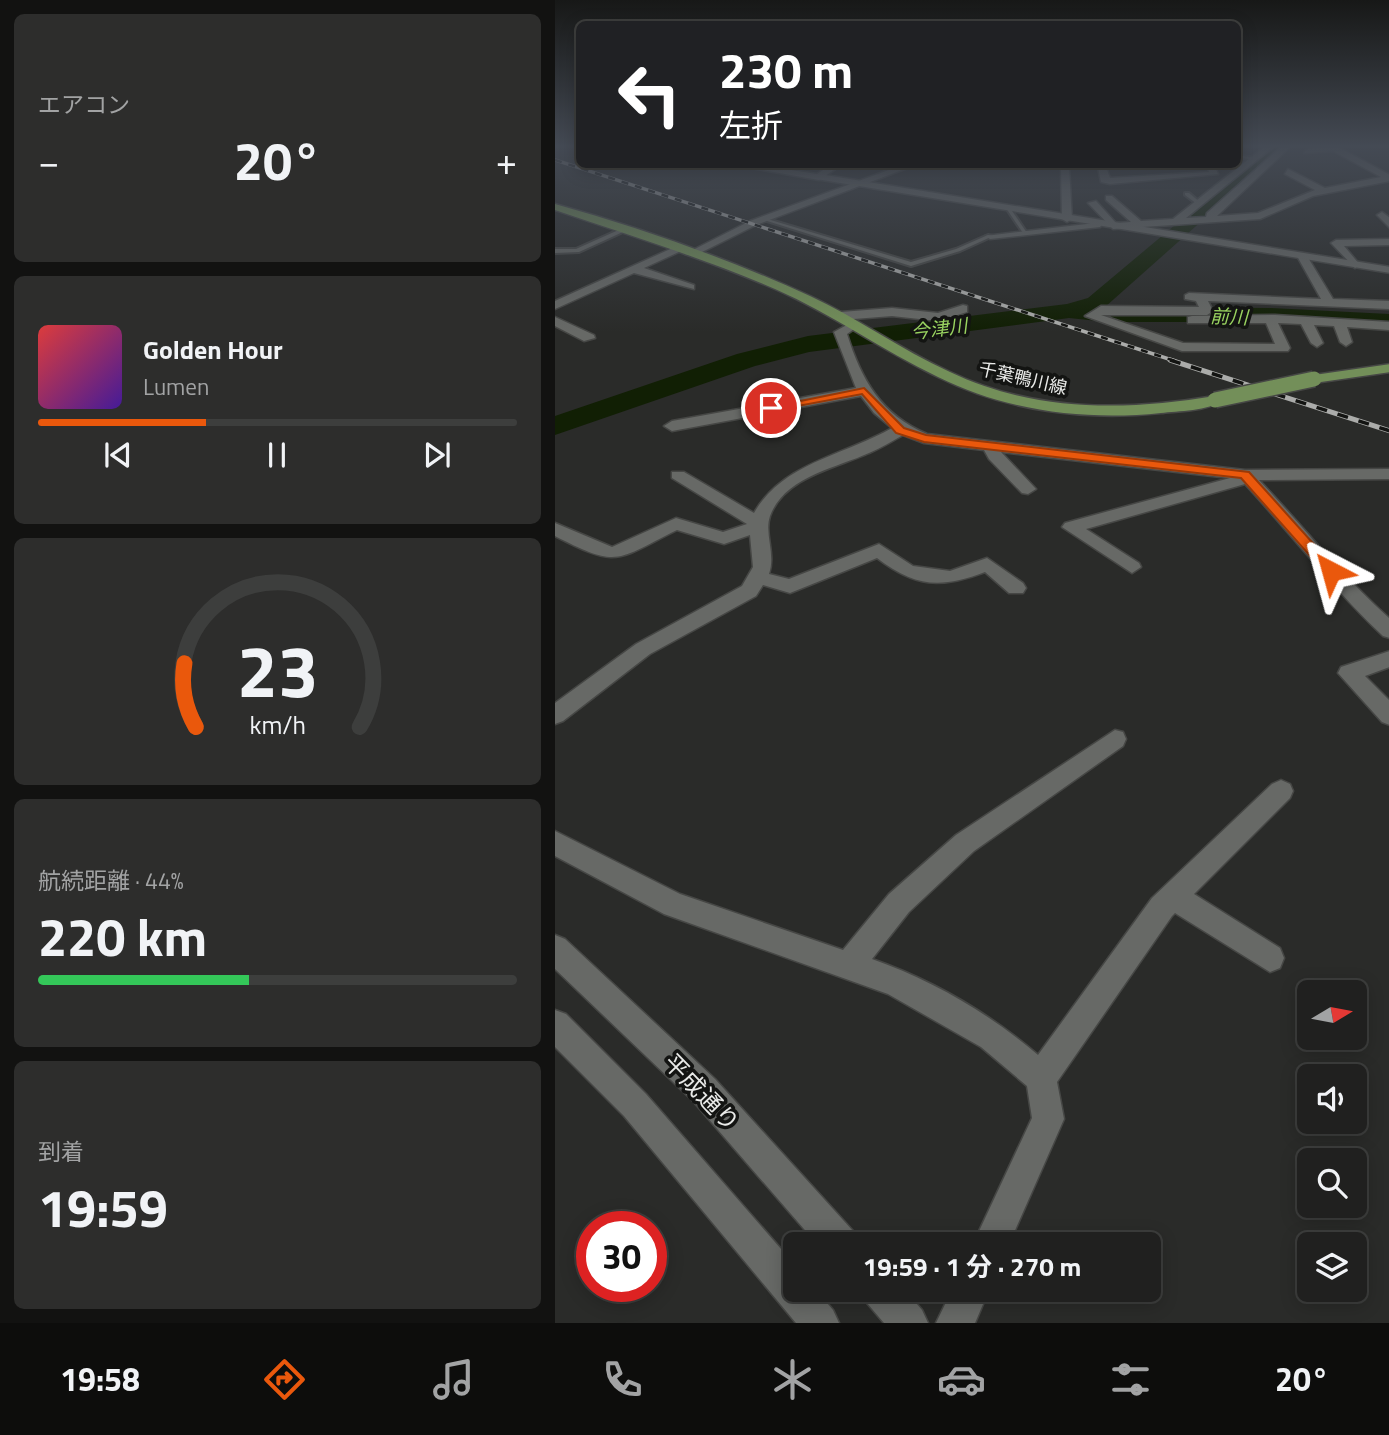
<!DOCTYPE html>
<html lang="ja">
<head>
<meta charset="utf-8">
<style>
	:root { --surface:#20201f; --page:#2d2d2c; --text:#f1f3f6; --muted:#a2a3a4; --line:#3d3e3d; --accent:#ea580c }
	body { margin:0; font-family:"Titillium Web","Noto Sans JP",sans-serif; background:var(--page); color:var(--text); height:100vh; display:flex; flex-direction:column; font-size:26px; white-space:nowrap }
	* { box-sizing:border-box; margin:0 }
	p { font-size:23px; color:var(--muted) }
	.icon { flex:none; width:38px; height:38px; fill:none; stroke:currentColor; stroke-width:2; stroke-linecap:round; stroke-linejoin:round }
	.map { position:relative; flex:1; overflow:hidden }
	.side { display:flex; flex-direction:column; gap:14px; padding:14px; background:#121211; width:555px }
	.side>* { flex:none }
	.banner { position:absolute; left:21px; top:21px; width:665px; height:147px; border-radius:10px; box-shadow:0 4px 18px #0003,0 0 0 2px var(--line); background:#202124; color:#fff; overflow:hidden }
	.needle { width:46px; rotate:80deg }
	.controls { position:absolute; left:742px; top:980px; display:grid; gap:14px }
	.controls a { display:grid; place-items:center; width:70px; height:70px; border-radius:10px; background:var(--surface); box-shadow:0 4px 18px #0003,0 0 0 2px var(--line); font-size:35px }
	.speed { position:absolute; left:21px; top:1211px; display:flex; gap:14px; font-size:35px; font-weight:700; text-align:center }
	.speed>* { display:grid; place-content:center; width:91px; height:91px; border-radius:50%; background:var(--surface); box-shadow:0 4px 18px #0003,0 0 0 2px var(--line); line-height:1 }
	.speed .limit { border:10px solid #d22; background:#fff; color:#111 }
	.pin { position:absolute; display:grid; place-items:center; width:60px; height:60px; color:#fff; margin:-30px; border:4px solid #fff; border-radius:50%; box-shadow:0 2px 7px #0007 }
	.me { position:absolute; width:77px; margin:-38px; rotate:321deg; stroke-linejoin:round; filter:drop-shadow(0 0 5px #0008) }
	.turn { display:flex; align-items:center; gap:24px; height:147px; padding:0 28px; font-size:32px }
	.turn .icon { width:91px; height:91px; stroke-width:2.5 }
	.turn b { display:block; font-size:49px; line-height:60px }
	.big { font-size:52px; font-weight:700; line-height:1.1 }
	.side .card { flex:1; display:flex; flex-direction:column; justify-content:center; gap:10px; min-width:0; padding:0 24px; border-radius:10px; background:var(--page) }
	.side .dial { align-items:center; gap:0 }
	.dial svg { height:182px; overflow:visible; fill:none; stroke:var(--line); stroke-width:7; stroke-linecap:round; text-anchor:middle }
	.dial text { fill:var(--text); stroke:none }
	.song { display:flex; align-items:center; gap:21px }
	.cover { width:84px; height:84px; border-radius:10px; background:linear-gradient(135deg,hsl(0 70% 55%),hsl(260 70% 35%)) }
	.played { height:7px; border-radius:4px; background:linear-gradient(90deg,var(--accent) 35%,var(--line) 35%) }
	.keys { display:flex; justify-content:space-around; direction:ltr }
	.heat { display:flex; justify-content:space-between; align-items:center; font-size:38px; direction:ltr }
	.charge { height:10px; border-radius:5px; background:linear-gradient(90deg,#34c759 44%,var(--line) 0) }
	.trip { position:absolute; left:228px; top:1232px; width:378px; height:70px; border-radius:10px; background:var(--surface); box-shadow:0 4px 18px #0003,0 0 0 2px var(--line); font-weight:700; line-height:70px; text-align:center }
	.tabs { display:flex; height:112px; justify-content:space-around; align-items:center; background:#0d0d0c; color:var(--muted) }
	.tabs .icon { width:49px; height:49px }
	.tabs .active { color:var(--accent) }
	.tabs b { font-size:32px; color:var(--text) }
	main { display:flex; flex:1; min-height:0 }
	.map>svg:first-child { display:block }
</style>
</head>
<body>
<main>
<section class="side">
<div class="card"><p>エアコン</p>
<div class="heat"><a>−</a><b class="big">20°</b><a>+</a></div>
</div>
<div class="card">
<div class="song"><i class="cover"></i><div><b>Golden Hour</b><p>Lumen</p></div></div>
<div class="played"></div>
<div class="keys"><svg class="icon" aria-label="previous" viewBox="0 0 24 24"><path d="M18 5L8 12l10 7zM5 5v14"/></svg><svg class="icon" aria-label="pause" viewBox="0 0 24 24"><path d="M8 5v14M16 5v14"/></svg><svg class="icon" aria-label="next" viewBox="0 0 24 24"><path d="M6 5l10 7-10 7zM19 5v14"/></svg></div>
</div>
<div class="card dial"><svg viewBox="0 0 100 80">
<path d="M14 69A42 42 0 1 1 86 69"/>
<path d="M14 69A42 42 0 0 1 9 41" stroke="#ea580c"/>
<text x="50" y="56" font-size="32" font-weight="700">23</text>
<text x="50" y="72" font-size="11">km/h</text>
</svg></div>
<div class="card"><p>航続距離 · 44%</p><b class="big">220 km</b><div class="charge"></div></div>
<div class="card"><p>到着</p><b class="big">19:59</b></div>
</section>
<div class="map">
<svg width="835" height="1323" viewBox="0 0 835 1323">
	<rect width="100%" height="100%" fill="#2a2b29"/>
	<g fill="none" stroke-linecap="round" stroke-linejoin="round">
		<path fill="#111f04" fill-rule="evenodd" d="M713 147H730L550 307 716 308 835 314V328L716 322H553L514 318 254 352 200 366 0 435V416L182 354 253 336 512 304 533 298Z"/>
		<g stroke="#464745" stroke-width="4">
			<path id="service" d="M682 155 699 158 701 159 699 160 682 157Z
				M630 193H634L646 203 642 204 630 195Z
				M451 208H455L472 233H468Z
				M209 218 356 262 401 249 433 235 438 236 405 251 356 266 209 220Z
				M68 228 70 231 24 252 0 253V249H21Z"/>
		</g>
		<g stroke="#464745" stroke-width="3">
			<path id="minor" d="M709 147H718L631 218 651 217 652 213 726 147H735L662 216 703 213 760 190 730 174 733 169 770 188 826 177 778 151 749 153 752 149 783 147 835 175V181L758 196 705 219 558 229 533 203 541 201 561 223 576 222 551 200V196H557L586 221 618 219Z
				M173 164H197L262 174 277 164H288L264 180Z
				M350 164H363L201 225 139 256 130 254 195 221Z
				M483 164H550L555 178 654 172 651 164H659L663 174 555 184 546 182 543 168 514 167 517 219 512 222 507 219 506 167Z
				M827 212 835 218V228L822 215Z
				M549 222 545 227 435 239 430 236Z
				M835 239V245L789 246 805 265 800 268 776 243 781 240Z
				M122 246 126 247V251L89 268 139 285V289L79 273 0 309V301Z
				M747 253 752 256 778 299 835 301V309L653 301 658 311 652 315H546L628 343 720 344 711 323H633V317L637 316 720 315 835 322V330L792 327 797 342 791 346 785 342 779 326 759 325 768 343 762 347 756 343 746 324 723 323 735 348 733 351H627L530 316 546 306 644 307 641 301 630 299V295L634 293 766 299 742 256Z
				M408 305 412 306V312L383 321 337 316 286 320 280 316 286 312 337 308 383 313Z
				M0 317 39 335 40 338 29 341 0 326Z
				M299 321 305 325 292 334C306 379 326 415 372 434L690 470 835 469V479L704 480C748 526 787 576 835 619V638L828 636C778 589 737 535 690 484L531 529 584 563 586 567 577 573 507 527 510 523 675 478 446 452 481 489 473 494 467 493 434 459 429 450 369 443 348 435C337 441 326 448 314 453 281 468 229 477 215 516 209 534 221 554 214 574L234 579 324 544 358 566 395 571 432 558 468 583 471 588 468 593H454L430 572C385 589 360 587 322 558L235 593 208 585 201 596 95 654 8 721 0 724V703L81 644 187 586 198 567 195 535 169 544 122 530C61 560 64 569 0 536V523L57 547 121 518 168 532 192 524 117 478V472H129L199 513C227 463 290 455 337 428L319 413 306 396 117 431 109 426 117 421 301 388 279 332Z
				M835 651V667L810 676 835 701V725L827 722 783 673 786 667Z
				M560 730 568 732 571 739 568 746 419 851 354 912 317 959C377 980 435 1014 483 1055L597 898 717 784 726 780 735 784 738 791 735 798 639 894 725 948 729 958 725 968 715 972 620 913 617 916 502 1082 509 1119 454 1244H418L477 1118 472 1086 426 1047 333 994 109 914 0 856V831L125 894 288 950 334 894 401 835Z
				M0 935 10 939 160 1079 298 1231 303 1244H262L138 1101 0 969Z
				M0 1010 11 1014 91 1094 240 1265V1290H261L278 1310 284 1323H241L69 1116 0 1047Z
				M307 1290H350L367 1310 373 1323H329L312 1303Z
				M397 1290H434L420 1323H381Z"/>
		</g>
		<g stroke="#464745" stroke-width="3">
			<path id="tertiary" d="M264 174 835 267V273L261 179Z"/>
		</g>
		<g stroke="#464745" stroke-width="3">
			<path id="primary" d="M0 204C86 228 174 259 255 296 303 318 346 350 395 372 479 412 570 411 660 396L667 400C655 411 622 411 606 413 531 421 451 411 383 377 327 350 277 314 220 289 148 258 74 235 0 210Z
				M835 364V372L759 383 752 379 759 375Z"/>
		</g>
		<use href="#service" fill="#676966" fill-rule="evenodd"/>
		<use href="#minor" fill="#676966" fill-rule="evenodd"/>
		<use href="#tertiary" fill="#676966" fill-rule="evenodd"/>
		<use href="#primary" fill="#738f59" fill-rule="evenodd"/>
		<g stroke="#abacaa" stroke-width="3.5">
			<path id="rail-far1" d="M0 160 620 361"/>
		</g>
		<g stroke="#abacaa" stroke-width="5">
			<path id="rail" d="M615 360 835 431"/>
		</g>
		<use href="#rail-far1" stroke="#131412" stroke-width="2.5" stroke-dasharray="7" stroke-linecap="butt"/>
		<use href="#rail" stroke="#131412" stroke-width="3.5" stroke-dasharray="11" stroke-linecap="butt"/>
		<g stroke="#464745" stroke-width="18" stroke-linecap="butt">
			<path id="primary-bridge" d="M660 400 759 379"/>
		</g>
		<use href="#primary-bridge" stroke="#738f59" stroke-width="15"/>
	</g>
	<linearGradient id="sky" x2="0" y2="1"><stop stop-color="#171817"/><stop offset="0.44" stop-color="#444a54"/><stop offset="1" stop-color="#444a54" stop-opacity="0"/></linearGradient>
	<rect width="835" height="332" fill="url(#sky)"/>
	<path fill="#ea580c" stroke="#983908" stroke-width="2" d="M309 388 349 428 371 435 694 472 783 571 776 576 771 574 686 478 369 442 341 433 307 394 216 411 211 408Z"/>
	<g text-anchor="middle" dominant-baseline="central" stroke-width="7" stroke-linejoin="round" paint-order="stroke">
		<g font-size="18" fill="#e9eae8" stroke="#131412">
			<text transform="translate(468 378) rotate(13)">千葉鴨川線</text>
		</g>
		<g font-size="19" font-style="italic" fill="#99d360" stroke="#131412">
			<text transform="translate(674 316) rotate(2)">前川</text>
			<text transform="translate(384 328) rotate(-7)">今津川</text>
		</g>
		<g font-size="24" fill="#e9eae8" stroke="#131412">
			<text transform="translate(147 1092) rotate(46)">平成通り</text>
		</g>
	</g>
</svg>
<div class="controls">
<a><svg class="needle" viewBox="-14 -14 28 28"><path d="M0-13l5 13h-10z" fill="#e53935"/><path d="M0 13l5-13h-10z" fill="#a2a3a4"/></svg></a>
<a><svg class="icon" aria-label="sound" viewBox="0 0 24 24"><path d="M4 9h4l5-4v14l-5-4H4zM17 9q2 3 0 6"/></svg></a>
<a><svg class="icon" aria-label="search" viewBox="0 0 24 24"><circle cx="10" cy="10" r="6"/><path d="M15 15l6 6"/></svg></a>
<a><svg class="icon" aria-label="layers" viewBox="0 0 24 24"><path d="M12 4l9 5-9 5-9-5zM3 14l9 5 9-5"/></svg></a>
</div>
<div class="speed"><div class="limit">30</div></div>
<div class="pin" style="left:216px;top:408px;background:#d93025"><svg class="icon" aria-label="arrive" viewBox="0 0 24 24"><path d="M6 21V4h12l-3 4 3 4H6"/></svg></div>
<svg class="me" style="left:776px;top:571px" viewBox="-20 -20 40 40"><path d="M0-17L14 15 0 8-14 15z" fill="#ea580c" stroke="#fff" stroke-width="4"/></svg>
<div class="trip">19:59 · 1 分 · 270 m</div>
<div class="banner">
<div class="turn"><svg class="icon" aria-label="left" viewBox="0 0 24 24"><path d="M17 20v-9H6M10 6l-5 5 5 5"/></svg><div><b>230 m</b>左折</div></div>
</div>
</div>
</main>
<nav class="tabs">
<b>19:58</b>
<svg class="icon active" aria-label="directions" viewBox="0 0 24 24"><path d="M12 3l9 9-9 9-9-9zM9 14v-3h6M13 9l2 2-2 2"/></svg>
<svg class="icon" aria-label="music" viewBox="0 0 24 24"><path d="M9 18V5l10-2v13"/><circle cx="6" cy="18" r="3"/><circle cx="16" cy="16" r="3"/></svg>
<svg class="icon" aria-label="phone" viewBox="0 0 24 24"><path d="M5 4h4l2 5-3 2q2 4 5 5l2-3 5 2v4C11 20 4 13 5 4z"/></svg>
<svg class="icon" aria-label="climate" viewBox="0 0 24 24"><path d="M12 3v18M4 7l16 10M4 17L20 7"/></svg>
<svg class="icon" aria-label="car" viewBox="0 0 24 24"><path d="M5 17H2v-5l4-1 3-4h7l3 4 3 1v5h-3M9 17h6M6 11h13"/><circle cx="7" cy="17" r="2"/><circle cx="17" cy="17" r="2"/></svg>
<svg class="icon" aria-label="filters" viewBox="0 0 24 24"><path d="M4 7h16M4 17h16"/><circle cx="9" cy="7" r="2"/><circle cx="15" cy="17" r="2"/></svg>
<b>20°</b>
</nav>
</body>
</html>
